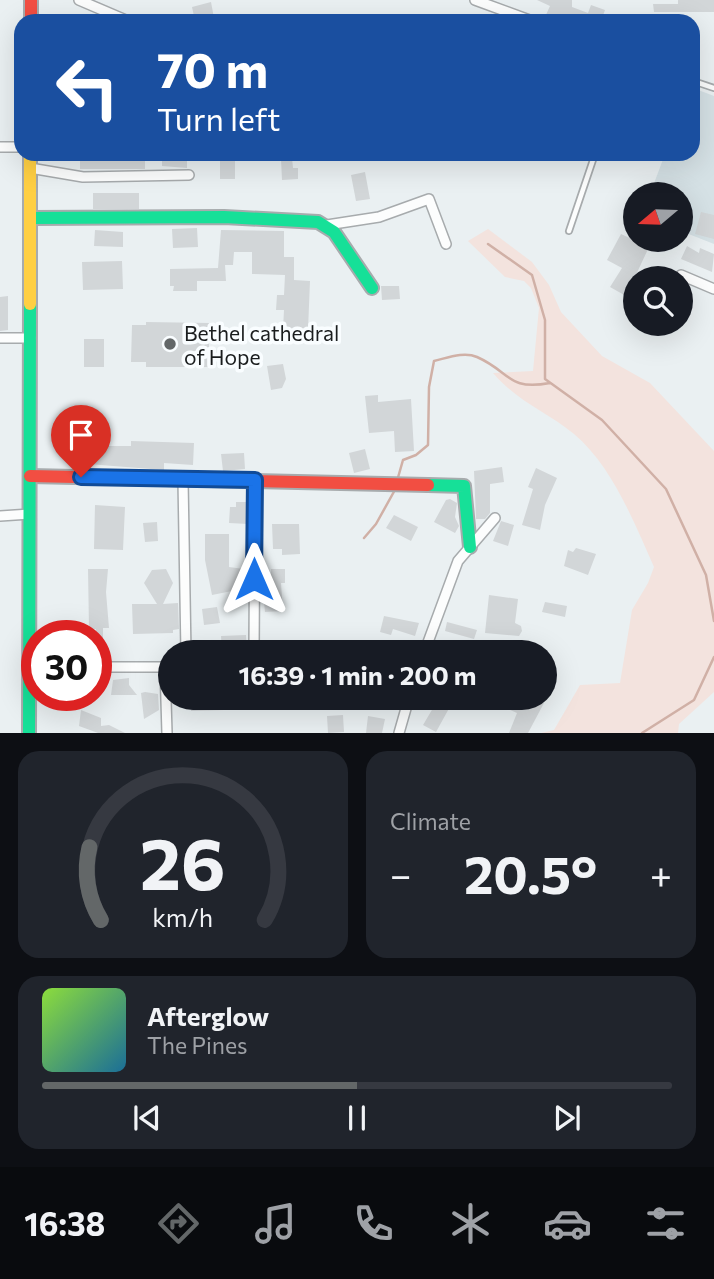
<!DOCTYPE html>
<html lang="en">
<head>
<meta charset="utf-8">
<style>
	:root { --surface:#171b24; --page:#20242c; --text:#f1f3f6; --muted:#9ea1a6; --line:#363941; --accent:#636768 }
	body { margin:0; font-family:Commissioner,sans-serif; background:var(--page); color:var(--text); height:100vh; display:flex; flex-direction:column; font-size:26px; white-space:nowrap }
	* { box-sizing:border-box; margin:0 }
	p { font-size:23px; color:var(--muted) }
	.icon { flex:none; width:38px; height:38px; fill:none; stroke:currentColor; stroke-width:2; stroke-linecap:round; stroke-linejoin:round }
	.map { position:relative; height:733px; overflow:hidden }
	.panel { display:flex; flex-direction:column; gap:18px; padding:18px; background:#0d0f14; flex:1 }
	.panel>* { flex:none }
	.guide { position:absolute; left:14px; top:14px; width:686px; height:147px; border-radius:21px; box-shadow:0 7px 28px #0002; background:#1a4fa0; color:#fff; overflow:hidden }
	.needle { width:46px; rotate:251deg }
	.tools { position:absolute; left:623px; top:182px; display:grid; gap:14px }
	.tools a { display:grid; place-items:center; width:70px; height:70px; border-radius:50%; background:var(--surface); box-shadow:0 7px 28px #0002; font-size:35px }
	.speed { position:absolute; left:21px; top:620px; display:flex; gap:14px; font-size:35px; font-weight:700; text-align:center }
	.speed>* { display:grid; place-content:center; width:91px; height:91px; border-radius:50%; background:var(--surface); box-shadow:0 7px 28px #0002; line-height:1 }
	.speed .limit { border:10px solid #d22; background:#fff; color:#111 }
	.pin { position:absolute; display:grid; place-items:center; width:60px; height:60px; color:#fff; margin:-72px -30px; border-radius:50% 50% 50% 0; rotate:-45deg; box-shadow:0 0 7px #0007 }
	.pin .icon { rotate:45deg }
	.me { position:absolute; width:77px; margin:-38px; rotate:0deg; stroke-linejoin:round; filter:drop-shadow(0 0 5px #0008) }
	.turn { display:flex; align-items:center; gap:24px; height:147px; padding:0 28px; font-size:32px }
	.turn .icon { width:91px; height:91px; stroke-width:2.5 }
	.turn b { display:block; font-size:49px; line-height:60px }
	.big { font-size:52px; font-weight:700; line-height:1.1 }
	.panel .widget { flex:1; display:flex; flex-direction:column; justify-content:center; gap:10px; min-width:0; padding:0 24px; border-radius:21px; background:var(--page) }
	.panel .dial { align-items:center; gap:0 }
	.dial svg { height:182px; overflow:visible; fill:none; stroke:var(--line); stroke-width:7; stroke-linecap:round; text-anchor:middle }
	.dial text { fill:var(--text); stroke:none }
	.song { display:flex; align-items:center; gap:21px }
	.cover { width:84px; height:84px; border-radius:10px; background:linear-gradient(135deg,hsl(90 70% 55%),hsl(200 70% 35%)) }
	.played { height:7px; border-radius:4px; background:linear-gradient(90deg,var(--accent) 50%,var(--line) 50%) }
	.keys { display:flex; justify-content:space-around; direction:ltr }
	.heat { display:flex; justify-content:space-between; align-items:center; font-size:38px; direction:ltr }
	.panel .tiles { flex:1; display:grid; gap:18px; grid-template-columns:1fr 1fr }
	.widget:last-child { grid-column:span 2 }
	.trip { position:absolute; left:158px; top:640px; width:399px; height:70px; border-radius:35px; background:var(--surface); box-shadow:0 7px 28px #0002; font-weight:700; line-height:70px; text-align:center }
	.menu { display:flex; height:112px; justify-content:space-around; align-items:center; background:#090b0e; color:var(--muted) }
	.menu .icon { width:49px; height:49px }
	.menu .current { color:var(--accent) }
	.menu b { font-size:32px; color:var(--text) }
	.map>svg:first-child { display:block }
</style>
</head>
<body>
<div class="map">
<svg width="714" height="733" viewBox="0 0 714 733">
	<rect width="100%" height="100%" fill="#eaf0f2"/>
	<path fill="#d5e1e5" d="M693 88 714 96V244L681 231V194H650L665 154H693Z"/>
	<path fill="#f3e3de" d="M488 229 532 262 549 285 561 312 602 356 650 383 714 451V692L679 724 678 733H541L554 730 580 685 620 683 632 610 648 583 654 567C634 522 612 466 574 434 546 411 519 403 493 373L533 371 539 308 531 288 524 281 505 277 468 241Z"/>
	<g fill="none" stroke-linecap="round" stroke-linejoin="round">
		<path stroke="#d0b0a6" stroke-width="2.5" d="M488 244 532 275 545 320V379L602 420 666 489 706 575 714 621
			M397 481 403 460 416 455 428 445 429 387 434 361C447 358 464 351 477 357 511 372 507 391 550 383
			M364 538 376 524 396 488
			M642 733 694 700 714 657"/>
	</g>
	<path fill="#d2d6d8" d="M537 0H572V7L588 13 591 5 605 10 601 21H557L545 17 550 6Z
		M678 0H714V12H654L653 4H678Z
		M211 2 214 18 195 21 192 7Z
		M118 154H129V160H145V169H80V160H109L118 158Z
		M162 154H187V168L162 166Z
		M292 158 293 168H298V179L282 180 281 159Z
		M220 160H235V179H220Z
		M365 172 370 199 356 201 351 175Z
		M93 193H139V209H93Z
		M701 212 714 215V239L695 234Z
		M197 228 198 247 173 248 172 229Z
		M95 230 123 232V247L94 246Z
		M221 230 284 231V257H294V280L310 281 308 330 283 329 284 310H276L277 295H284L285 275 252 274V252H234L233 265H225L226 281H197V291H173L174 286H170V269L218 268Z
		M621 234 649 247 626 296 610 287 622 268 607 260Z
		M687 246 699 253 700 248 714 254 712 272 681 259Z
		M122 261 123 289 83 290 82 262Z
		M381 286H399L400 299 382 300Z
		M8 296V330L0 331V297Z
		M146 322 209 323V367H146V362H131L132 325H146Z
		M84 339H104V367H84Z
		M283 364 286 379 282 388 271 390 267 366Z
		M378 395V402L411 399 414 451 395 452 394 431 369 433 365 396Z
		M88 439H103V446H131V441L194 443 193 465 164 463V470L88 464Z
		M365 449 370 469 354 473 349 453Z
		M244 453 245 469 223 471 221 454Z
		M502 467 504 482 490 484V513L485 519H476L474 471Z
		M536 468 557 478 545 505 540 530 522 525 533 489 528 487Z
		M450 499 457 503 455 517 459 526 455 533 434 522 446 500Z
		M236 502H248V524L229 523 230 507H236Z
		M95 505 125 507 123 550 94 549Z
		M394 515 418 527 411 541 386 528Z
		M501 521 514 525 508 546 493 541Z
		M157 522 158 541 145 542 143 523Z
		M272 524H299L300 554 282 555V549H273Z
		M205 534H229V567L244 569 247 588 212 595 205 560Z
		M576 548 596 554 588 575 564 566 568 550 573 552Z
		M88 569H108L106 592 109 628H103V651H96V629H89Z
		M166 569 173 583 163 604 178 603 179 629 173 630V633L133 634 132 604H157L144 583 152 570Z
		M271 569H285V583H281L283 611 265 612 263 591 271 590Z
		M489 595 518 599 515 623 521 626 522 631 519 636 485 633Z
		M545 602 567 606 565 617 542 612Z
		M217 607 220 623 204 625 202 609Z
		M384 616 419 623 415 636 393 629 391 635 380 632Z
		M447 622 477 630 474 639 445 631Z
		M246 635 247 653H222L221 636Z
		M129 678V685L137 695H111L113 680Z
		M145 692 158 694 159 710 144 719 141 693Z
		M190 698H224V710L191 711Z
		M439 698 452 703 436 732 423 725Z
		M484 698H534L544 703 528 733H509L517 713Z
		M81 710 101 718V726L109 725 125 733H98L79 726Z
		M343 715 344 732 328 733 327 716Z
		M368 716 385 719 382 733H366Z"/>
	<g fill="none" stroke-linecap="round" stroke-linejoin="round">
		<g stroke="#a7abad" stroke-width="8">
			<path id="lane" d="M35 19 51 21
				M693 81 714 88
				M569 231 595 154"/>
		</g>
		<g stroke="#a7abad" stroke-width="12">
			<path id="street" d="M79 0 128 21
				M475 0 532 21
				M0 147H21
				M30 168 83 177 189 175
				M327 225 379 217 429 199 446 244
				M681 275 714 289
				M0 338H31
				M183 480 186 653
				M0 516 30 514
				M254 653 255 480
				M424 653 458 561 495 518
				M96 667H170
				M165 667 167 733
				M399 733 409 698"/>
		</g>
		<g stroke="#a7abad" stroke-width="16">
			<path id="fast" d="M32 218 224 217 318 222 334 232 372 288
				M428 485 464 486 470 547
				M29 733 30 304"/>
		</g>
		<g stroke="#a7abad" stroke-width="16">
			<path id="slow" d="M30 304V154"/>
		</g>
		<g stroke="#a7abad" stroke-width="16">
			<path id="jam" d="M31 0V21
				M30 476 428 485"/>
		</g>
		<use href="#lane" stroke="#fcfdfd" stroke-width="4.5"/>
		<use href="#street" stroke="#fcfdfd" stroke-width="9"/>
		<use href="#fast" stroke="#16e098" stroke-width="12"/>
		<use href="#slow" stroke="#ffcf43" stroke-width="12"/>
		<use href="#jam" stroke="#f24e42" stroke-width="12"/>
	</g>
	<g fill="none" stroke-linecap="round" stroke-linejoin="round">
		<g stroke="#114b97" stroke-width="18">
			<path id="route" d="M81 477 255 480 254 579"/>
		</g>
		<use href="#route" stroke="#1a73e8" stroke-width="12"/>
	</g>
	<circle fill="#636768" stroke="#f9fdff" stroke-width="2.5" cx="170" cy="344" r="7"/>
	<g text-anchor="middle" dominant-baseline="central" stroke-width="7" stroke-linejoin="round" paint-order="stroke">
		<g font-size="21" fill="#1a1d1e" stroke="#f9fdff" text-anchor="start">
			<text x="184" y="332">Bethel cathedral<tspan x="184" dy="24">of Hope</tspan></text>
		</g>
	</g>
</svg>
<div class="tools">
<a><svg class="needle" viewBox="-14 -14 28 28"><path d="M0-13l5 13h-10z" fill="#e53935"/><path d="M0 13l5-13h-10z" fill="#9ea1a6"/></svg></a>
<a><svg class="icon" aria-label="search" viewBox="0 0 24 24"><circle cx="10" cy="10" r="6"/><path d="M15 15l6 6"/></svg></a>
</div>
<div class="speed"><div class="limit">30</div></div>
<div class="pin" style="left:81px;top:477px;background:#d93025"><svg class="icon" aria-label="arrive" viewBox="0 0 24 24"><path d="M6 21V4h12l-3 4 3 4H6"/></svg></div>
<svg class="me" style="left:254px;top:579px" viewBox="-20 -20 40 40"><path d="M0-17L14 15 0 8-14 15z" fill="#1a73e8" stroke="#fff" stroke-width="4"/></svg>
<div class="trip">16:39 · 1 min · 200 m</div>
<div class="guide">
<div class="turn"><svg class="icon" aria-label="left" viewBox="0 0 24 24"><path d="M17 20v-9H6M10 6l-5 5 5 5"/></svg><div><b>70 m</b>Turn left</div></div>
</div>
</div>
<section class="panel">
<div class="tiles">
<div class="widget dial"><svg viewBox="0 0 100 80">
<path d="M14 69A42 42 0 1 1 86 69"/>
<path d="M14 69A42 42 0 0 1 9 37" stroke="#636768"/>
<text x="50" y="56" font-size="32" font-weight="700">26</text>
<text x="50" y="72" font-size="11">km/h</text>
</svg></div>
<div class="widget"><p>Climate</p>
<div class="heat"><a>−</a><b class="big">20.5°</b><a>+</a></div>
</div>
<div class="widget">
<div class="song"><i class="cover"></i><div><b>Afterglow</b><p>The Pines</p></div></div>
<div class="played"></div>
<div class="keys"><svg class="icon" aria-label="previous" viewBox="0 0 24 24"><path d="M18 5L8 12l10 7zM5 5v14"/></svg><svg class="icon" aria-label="pause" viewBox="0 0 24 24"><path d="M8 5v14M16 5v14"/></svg><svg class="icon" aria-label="next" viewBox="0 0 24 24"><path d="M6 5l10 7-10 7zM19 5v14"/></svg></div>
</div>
</div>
</section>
<nav class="menu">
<b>16:38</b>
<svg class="icon current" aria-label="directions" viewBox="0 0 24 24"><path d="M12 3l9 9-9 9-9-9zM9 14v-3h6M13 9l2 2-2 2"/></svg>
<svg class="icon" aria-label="music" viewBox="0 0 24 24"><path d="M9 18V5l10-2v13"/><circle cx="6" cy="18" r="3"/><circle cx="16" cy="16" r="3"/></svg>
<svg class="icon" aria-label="phone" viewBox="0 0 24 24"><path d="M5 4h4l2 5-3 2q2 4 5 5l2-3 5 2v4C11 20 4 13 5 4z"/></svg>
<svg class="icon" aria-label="climate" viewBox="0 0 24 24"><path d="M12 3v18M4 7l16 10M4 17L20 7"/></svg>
<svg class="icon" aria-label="car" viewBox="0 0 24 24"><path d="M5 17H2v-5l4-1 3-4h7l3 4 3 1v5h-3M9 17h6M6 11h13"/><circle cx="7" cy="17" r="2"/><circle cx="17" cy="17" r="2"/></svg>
<svg class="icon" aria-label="filters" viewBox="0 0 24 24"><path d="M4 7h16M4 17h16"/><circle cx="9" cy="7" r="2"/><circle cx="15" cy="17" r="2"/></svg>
</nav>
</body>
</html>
